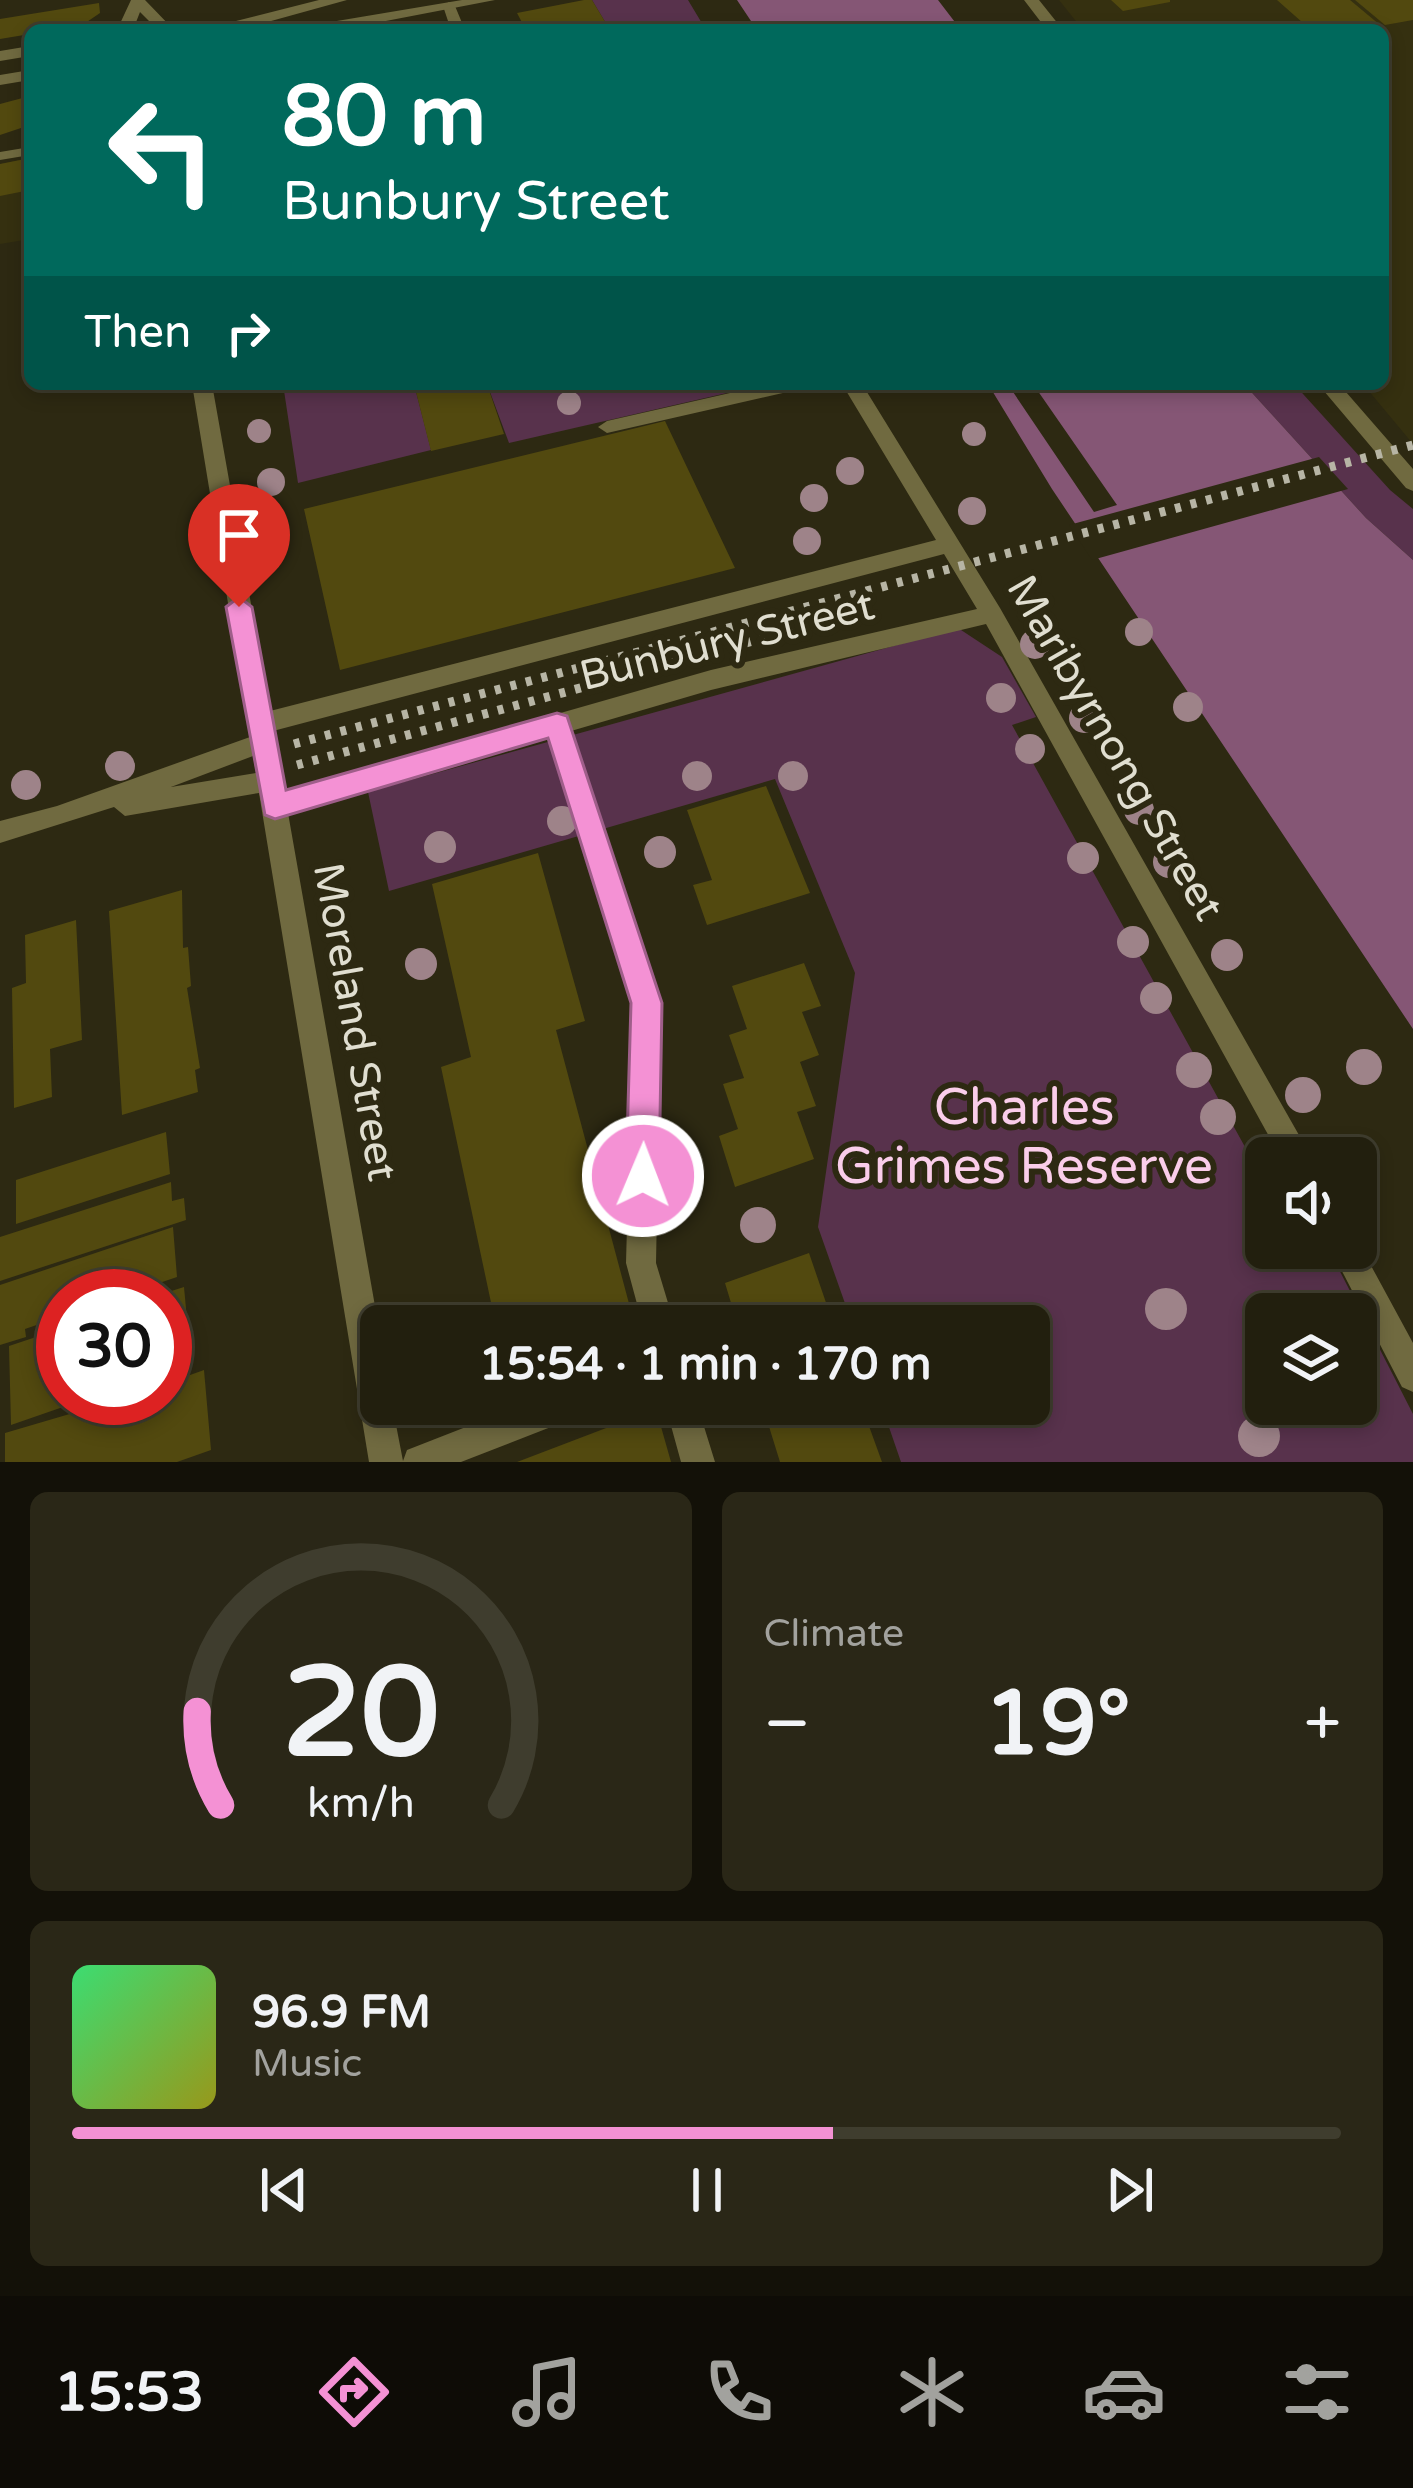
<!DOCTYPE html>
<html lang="en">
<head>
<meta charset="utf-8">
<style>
	:root { --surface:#221f0e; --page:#2a2717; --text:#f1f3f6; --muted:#a2a29e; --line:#3f3d2e; --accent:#f491d4 }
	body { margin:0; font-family:"Varela Round",sans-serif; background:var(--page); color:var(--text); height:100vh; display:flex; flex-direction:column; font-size:45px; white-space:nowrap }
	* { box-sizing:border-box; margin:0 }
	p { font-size:39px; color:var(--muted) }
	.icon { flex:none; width:66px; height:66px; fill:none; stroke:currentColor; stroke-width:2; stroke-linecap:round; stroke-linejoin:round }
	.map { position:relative; height:1462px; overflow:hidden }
	.panel { display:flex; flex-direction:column; gap:30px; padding:30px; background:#131108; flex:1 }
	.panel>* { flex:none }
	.guide { position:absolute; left:24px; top:24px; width:1365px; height:366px; border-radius:18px; box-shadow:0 6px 18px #0003,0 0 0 3px var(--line); background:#00695c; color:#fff; overflow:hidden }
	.fabs { position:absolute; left:1245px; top:1137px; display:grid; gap:24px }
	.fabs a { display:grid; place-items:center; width:132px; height:132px; border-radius:18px; background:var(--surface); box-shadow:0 6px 18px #0003,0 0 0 3px var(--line); font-size:60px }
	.speed { position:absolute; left:36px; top:1269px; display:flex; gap:24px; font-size:60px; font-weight:700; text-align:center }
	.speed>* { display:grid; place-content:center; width:156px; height:156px; border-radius:50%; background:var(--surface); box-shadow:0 6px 18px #0003,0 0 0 3px var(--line); line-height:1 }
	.speed .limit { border:18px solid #d22; background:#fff; color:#111 }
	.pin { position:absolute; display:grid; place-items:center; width:102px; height:102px; color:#fff; margin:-123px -51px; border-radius:50% 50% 50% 0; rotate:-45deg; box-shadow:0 0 12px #0007 }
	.pin .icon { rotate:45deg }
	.me { position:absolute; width:132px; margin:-66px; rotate:1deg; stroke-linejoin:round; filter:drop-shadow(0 0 9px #0008) }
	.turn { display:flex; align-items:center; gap:42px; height:252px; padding:0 60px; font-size:54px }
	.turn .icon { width:156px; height:156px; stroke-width:2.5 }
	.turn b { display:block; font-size:84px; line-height:102px }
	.then { display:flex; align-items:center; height:114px; padding:0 60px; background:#0003; gap:24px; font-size:45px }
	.big { font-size:90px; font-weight:700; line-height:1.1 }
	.panel .card { flex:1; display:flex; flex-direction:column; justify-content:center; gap:18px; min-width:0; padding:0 42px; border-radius:18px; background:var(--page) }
	.panel .dial { align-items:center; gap:0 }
	.dial svg { height:312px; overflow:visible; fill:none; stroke:var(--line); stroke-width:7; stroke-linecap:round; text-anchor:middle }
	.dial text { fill:var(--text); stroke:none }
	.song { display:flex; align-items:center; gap:36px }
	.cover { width:144px; height:144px; border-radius:18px; background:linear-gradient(135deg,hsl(140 70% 55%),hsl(60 70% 35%)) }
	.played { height:12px; border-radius:6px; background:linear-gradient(90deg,var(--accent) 60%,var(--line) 60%) }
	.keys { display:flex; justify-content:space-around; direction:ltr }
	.heat { display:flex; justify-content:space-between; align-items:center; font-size:66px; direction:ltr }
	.panel .tiles { flex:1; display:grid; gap:30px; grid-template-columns:1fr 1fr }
	.card:last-child { grid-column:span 2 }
	.trip { position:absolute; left:360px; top:1305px; width:690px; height:120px; border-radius:18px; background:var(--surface); box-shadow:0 6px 18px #0003,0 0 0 3px var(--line); font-weight:700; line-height:120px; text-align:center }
	.tab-bar { display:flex; height:192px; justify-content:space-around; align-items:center; background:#0e0c06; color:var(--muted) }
	.tab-bar .icon { width:84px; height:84px }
	.tab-bar .active { color:var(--accent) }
	.tab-bar b { font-size:54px; color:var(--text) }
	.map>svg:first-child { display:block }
</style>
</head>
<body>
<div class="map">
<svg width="1413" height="1462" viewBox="0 0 1413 1462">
	<rect width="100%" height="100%" fill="#2d2912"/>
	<path fill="#353010" d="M1059 0H1413V444L1363 384H1383V30H1083Z
		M30 158V239L0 244V164Z"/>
	<path fill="#58324c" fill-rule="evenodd" d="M592 0H688L706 30H610Z
		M283 384H414L431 450 298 483Z
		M487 384H766L509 443Z
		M1244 384H1294L1390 490 1413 509V560L1366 518Z
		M958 628 1002 657 1036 717 1012 725 1266 1185V1248H1328L1413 1414V1462H901L881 1404H1029V1326H853L818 1227 855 973 775 779 389 891 368 792ZM1266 1314H1356V1404H1266Z"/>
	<path fill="#855675" d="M737 0H938L961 30H757Z
		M988 384H1244L1366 518 1413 560V1029L1052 489Z"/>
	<path fill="#2d2912" d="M1033 384 1117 505 1094 512 1011 389Z
		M1319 457 1348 489 1092 560 1069 525Z"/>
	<path fill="#52490f" d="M584 0H592L610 30H526L517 13Z
		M1111 0H1170V2L1123 11Z
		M1277 0H1350L1386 30H1311Z
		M1355 0H1413V20L1385 25Z
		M99 3 100 13 81 26 30 30V34L0 39V19Z
		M30 96V143L22 145 21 128 0 135V104Z
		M30 158V190L0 196V164Z
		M414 384H487L504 434 431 451Z
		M665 421 735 568 340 670 304 509Z
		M766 786 810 893 707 925 693 885 712 880 687 810Z
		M538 853 585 1021 556 1030 635 1326H496L441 1067 471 1057 432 884Z
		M182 890 183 948 188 947 191 986 187 988 200 1068 195 1070 198 1092 122 1115 109 911Z
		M76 920 82 1040 50 1049 52 1097 14 1108 12 988 26 983 25 935Z
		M804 963 821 1006 802 1012 819 1055 800 1062 816 1106 797 1112 814 1159 735 1187 719 1136 738 1129 723 1084 744 1078 729 1035 747 1029 732 986Z
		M166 1132 170 1174 16 1224V1180Z
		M171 1182 172 1201 184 1198 186 1220 0 1281V1237Z
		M173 1227 177 1277 121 1296H63V1316L25 1329 26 1337 0 1345V1285Z
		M809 1253 834 1326H738L725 1283Z
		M184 1287 191 1362 165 1371V1293Z
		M63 1328V1398L86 1399 11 1425 9 1346Z
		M204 1370 211 1450 177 1462H5V1433L124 1398H165V1384Z
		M762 1404H861L882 1462H780Z
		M656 1409 671 1462H517Z"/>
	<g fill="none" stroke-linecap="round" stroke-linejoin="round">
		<path fill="#706a40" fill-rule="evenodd" d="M449 2 455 6 465 30H451L443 6Z
			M30 147V155L0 160V152Z
			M770 384H805L796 390 607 433 598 427 607 421Z"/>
		<path fill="#706a40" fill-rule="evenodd" d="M131 0H145L174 30H158L140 12 133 30H117Z
			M319 0H347L242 29 200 30Z
			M462 0H495L339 30H305L313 25Z
			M30 46V56L0 61V51Z
			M30 70V80L0 85V75Z
			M192 384H212L270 711 936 540 842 384H862L1000 608 1312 1158H1281L986 624 711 690 571 731 661 1002 656 1263 675 1326H643L626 1263 633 1002 549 737 288 813 381 1340V1404H392L403 1461 407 1450 525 1404H583L579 1416 461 1462H369L259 793 125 816 114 807 0 843V821L57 806 250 737ZM944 554 977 609 711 670 284 792 273 731ZM253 756 256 773 171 787Z
			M1356 1238 1413 1343V1392L1402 1387 1330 1248H1356Z
			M665 1404H697L715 1462H681Z"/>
		<path fill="#706a40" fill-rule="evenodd" d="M1024 0H1039L1063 30H1047Z
			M1318 384H1339L1413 469V491L1406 488Z"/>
		<path stroke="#b7b5a5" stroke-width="9" stroke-dasharray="6 10" stroke-linecap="butt" d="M294 744 1413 445
			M297 765 812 625"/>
	</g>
	<g fill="#9e8389">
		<circle cx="569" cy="403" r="12"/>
		<circle cx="259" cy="431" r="12"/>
		<circle cx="974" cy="434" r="12"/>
		<circle cx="850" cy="471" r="14"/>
		<circle cx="271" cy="482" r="14"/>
		<circle cx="814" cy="498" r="14"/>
		<circle cx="972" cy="511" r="14"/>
		<circle cx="807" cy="541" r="14"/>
		<circle cx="1139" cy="632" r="14"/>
		<circle cx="1035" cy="644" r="15"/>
		<circle cx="1001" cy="698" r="15"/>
		<circle cx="1188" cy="707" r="15"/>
		<circle cx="1084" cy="718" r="15"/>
		<circle cx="1030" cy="749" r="15"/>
		<circle cx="120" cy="766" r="15"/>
		<circle cx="697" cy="776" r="15"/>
		<circle cx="793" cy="776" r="15"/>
		<circle cx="26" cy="785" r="15"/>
		<circle cx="1139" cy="810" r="15"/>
		<circle cx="562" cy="821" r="15"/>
		<circle cx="440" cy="847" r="16"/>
		<circle cx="660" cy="852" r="16"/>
		<circle cx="1083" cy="858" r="16"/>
		<circle cx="1169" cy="862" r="16"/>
		<circle cx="1133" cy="942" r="16"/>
		<circle cx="1227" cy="955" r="16"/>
		<circle cx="421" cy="964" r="16"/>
		<circle cx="1156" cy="998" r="16"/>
		<circle cx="1364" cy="1067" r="18"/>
		<circle cx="1194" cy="1070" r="18"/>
		<circle cx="1303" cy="1095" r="18"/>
		<circle cx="1218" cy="1117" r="18"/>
		<circle cx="758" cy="1225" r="18"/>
		<circle cx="1166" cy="1309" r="21"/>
		<circle cx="1259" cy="1436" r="21"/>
	</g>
	<path fill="#f491d4" stroke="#9f5e8a" stroke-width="3" d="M239 597 252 607 286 790 557 713 567 716 662 1003 659 1176 655 1188 643 1193 631 1188 626 1176 631 1003 548 738 275 819 265 815 226 607Z"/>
	<g text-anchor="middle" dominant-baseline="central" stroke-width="12" stroke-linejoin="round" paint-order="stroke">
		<g font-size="42" fill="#e0ded0" stroke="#2d2912">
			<text transform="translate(727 641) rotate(-14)">Bunbury Street</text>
			<text transform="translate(1115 748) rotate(60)">Maribyrnong Street</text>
			<text transform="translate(355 1022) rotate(80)">Moreland Street</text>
		</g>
		<g font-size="51" fill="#facdea" stroke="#2d2912">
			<text x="1024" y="1108">Charles<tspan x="1024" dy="59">Grimes Reserve</tspan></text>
		</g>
	</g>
</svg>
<div class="fabs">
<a><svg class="icon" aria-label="sound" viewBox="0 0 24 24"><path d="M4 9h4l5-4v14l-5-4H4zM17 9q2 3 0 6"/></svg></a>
<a><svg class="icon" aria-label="layers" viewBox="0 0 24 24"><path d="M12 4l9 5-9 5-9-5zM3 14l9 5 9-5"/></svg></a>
</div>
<div class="speed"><div class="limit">30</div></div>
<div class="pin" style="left:239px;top:607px;background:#d93025"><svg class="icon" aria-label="arrive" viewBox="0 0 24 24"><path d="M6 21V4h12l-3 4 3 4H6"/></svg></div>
<svg class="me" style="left:643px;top:1176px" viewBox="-20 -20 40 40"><circle r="17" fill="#f491d4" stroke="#fff" stroke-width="3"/><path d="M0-11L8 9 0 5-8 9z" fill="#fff"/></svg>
<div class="trip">15:54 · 1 min · 170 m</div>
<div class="guide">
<div class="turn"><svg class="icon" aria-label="left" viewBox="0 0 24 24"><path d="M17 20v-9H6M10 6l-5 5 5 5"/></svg><div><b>80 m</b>Bunbury Street</div></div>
<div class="then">Then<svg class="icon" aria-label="right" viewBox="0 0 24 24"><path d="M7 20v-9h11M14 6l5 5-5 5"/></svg></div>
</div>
</div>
<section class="panel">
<div class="tiles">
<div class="card dial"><svg viewBox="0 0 100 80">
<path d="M14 69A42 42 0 1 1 86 69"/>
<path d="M14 69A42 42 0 0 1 8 45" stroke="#f491d4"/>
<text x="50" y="56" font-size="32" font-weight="700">20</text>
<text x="50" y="72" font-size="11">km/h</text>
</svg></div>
<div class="card"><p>Climate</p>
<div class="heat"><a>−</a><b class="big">19°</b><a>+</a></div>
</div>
<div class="card">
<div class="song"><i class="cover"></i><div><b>96.9 FM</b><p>Music</p></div></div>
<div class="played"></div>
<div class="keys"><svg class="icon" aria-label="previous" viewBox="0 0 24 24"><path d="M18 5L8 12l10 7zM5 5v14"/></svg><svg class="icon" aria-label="pause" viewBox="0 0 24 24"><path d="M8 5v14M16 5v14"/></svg><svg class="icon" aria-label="next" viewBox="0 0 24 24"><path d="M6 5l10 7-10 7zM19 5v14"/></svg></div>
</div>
</div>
</section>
<nav class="tab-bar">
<b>15:53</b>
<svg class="icon active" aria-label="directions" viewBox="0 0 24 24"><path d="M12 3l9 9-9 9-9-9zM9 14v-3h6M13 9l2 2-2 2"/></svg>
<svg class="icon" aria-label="music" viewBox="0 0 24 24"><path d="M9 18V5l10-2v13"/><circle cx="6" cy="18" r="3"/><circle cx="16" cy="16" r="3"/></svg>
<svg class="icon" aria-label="phone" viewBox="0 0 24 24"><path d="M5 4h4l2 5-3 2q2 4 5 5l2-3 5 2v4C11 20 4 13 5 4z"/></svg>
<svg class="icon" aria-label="climate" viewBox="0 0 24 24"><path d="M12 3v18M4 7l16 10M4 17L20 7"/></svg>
<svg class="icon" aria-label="car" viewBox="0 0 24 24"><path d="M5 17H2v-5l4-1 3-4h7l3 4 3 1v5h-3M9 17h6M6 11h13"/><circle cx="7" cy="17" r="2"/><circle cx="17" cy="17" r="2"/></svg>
<svg class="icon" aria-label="filters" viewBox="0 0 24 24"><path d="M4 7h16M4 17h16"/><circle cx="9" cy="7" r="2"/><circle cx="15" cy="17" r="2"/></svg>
</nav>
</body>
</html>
